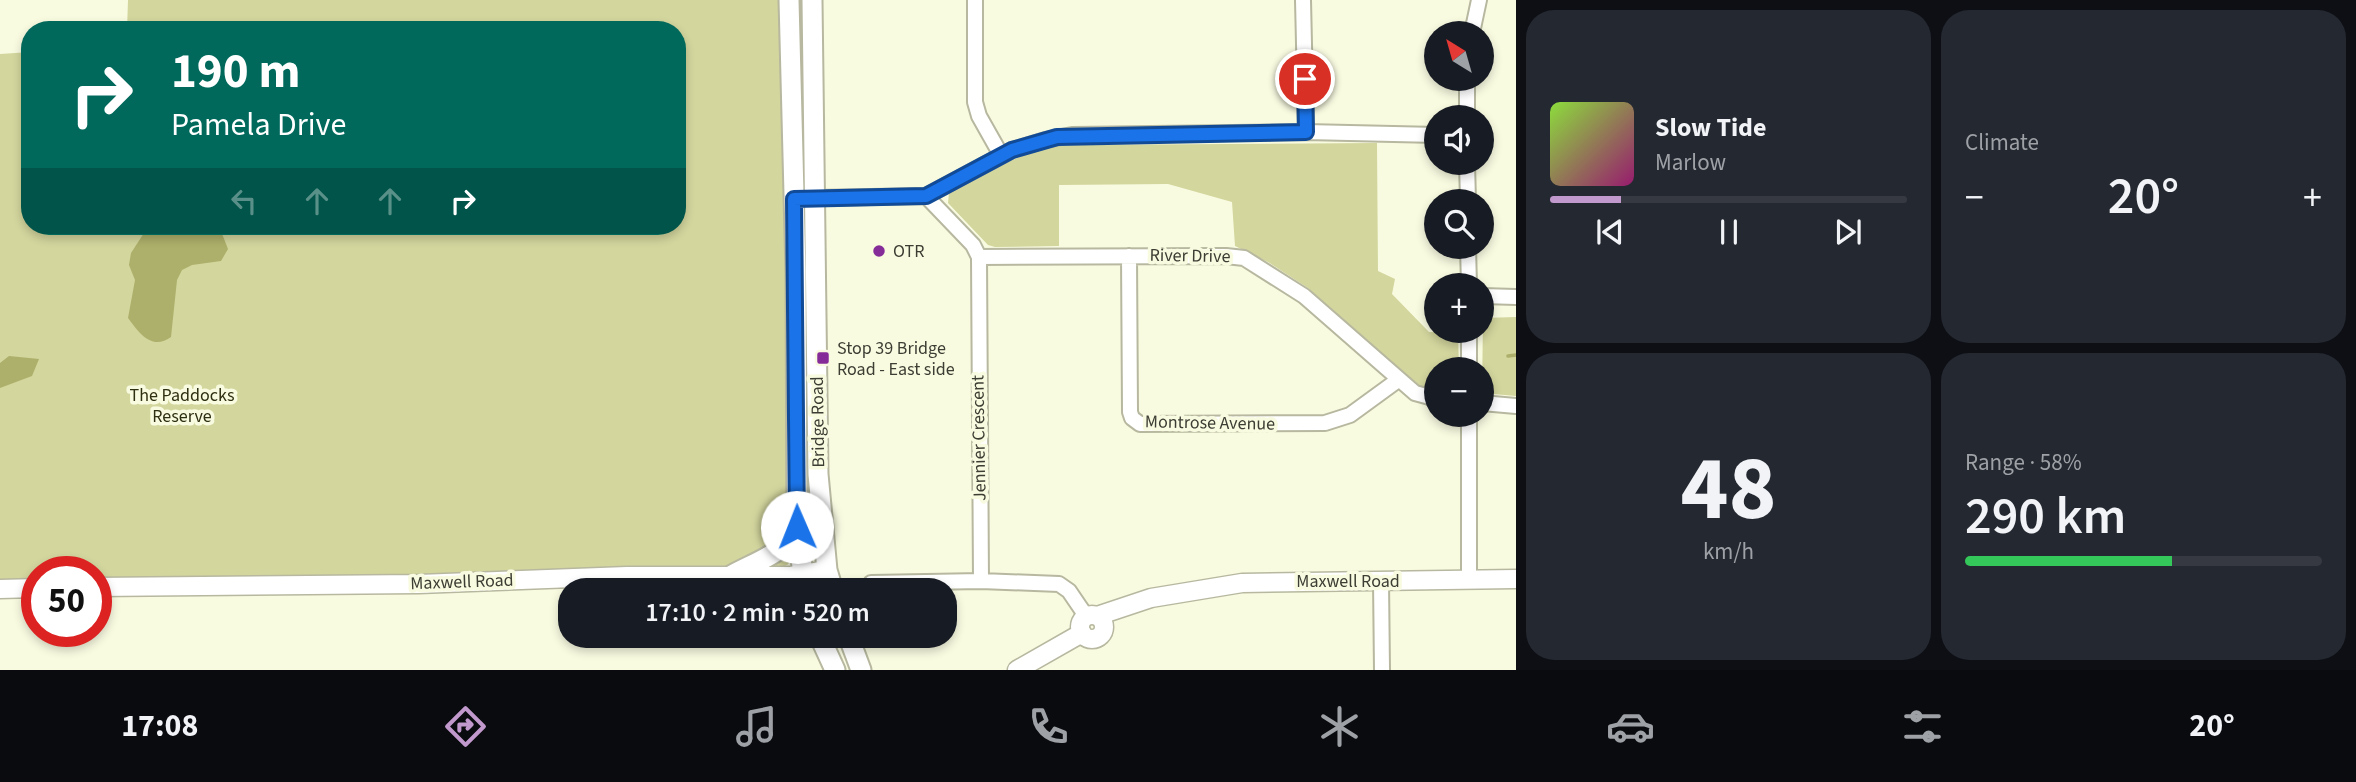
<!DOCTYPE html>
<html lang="en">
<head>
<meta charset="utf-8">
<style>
	:root { --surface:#171b24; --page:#242831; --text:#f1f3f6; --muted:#9ea1a6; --line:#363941; --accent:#c199cc }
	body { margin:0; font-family:"Source Sans 3",sans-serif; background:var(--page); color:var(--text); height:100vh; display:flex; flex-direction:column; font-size:26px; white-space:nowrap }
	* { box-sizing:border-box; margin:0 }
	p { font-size:23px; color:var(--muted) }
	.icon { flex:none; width:38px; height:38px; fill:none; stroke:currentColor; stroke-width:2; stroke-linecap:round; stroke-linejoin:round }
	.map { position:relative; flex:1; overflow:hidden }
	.panel { display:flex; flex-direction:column; gap:10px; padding:10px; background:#0d0f14; width:840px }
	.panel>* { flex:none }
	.top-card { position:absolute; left:21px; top:21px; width:665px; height:214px; border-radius:28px; box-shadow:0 4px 10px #0003; background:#00695c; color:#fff; overflow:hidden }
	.needle { width:46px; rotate:323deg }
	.buttons { position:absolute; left:1424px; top:21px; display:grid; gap:14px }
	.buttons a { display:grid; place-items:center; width:70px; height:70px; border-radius:50%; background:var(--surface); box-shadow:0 4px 10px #0003; font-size:35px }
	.speed { position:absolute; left:21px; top:556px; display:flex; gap:14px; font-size:35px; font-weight:700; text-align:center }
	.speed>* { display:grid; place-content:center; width:91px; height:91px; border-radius:50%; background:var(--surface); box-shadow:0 4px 10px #0003; line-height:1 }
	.speed .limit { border:10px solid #d22; background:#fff; color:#111 }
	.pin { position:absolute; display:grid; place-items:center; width:60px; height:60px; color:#fff; margin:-30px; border:4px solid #fff; border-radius:50%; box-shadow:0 2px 7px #0007 }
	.me { position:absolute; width:77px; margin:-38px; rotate:359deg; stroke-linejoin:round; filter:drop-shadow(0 0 5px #0008) }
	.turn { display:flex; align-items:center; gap:24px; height:147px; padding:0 35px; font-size:32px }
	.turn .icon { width:91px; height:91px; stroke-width:2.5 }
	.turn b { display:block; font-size:49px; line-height:60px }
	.lanes { display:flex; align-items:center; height:66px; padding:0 35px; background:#0003; justify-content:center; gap:35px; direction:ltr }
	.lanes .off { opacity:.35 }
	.big { font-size:52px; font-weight:600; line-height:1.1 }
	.panel .tile { flex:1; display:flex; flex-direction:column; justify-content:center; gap:10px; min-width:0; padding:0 24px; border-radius:28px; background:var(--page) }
	.panel .dial { align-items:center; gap:0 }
	.dial b { font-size:91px; line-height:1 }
	.song { display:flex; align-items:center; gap:21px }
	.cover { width:84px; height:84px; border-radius:10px; background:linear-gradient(135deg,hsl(90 70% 55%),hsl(320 70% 35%)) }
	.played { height:7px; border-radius:4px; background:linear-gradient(90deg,var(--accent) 20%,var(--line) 20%) }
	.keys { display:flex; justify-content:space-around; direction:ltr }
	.heat { display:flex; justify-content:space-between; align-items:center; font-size:38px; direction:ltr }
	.charge { height:10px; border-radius:5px; background:linear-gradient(90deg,#34c759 58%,var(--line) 0) }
	.panel .tiles { flex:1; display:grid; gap:10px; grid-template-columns:repeat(2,1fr) }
	.trip { position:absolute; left:558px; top:578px; width:399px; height:70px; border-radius:28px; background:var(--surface); box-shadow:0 4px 10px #0003; font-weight:600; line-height:70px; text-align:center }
	.tab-bar { display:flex; height:112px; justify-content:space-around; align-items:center; background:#090b0e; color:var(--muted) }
	.tab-bar .icon { width:49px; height:49px }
	.tab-bar .selected { color:var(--accent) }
	.tab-bar b { font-size:32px; color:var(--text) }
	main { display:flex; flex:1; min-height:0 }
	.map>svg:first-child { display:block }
</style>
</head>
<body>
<main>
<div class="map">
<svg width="1516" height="670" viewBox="0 0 1516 670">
	<rect width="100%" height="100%" fill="#f9fbe1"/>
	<path fill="#d3d69d" d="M128 0H789L799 554 787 565 772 573 96 587V572H37V588H0V54L30 52V226H677V30H127Z
		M1377 143 1378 271 1395 279 1392 294 1429 332 1458 333 1459 369H1437V390L1416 387 1308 288 1268 262 1235 246 1232 202 1168 184 1059 185V246L995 247 988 245 948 203 949 193C987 173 1021 151 1063 145Z
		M1516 317V396L1482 393 1483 318Z"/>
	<path fill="#adb06a" d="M152 226H219L228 249 221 261 192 265 182 270 177 280 171 337C152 351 139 333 128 318L135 280 129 265 131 253 144 233Z
		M9 356 39 359 32 376 0 388V363Z"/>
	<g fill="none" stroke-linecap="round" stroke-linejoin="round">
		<path stroke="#adb06a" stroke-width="3.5" d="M1508 356 1516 355"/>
		<g stroke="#b7b89f" stroke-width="18">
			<path id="minor" d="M975 0V102L979 116 1001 155
				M1303 0 1306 132
				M1472 33 1479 0
				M1467 117V79
				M1467 163 1468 201
				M926 196 973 245 979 257 981 581 1059 584 1069 591 1086 616
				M815 198 926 196 1012 150 1045 140 1072 135 1306 132 1437 135
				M1468 247 1469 285
				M1129 256 1130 412 1132 418 1140 424 1325 423 1350 415 1398 380
				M979 257 1226 256 1244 258 1304 296 1415 393 1437 399
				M1482 296 1516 297
				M1469 369V331
				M1482 403 1516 406
				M1469 415V580
				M1381 581 1382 670
				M871 583 981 581"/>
		</g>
		<g stroke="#b7b89f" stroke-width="21">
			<path id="tertiary" d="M96 587 419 584 627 576H791L827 570
				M0 589 37 588
				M1080 627a12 12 0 1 1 24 0a12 12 0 1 1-24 0Z
				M1097 616 1151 598 1242 583 1516 579
				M1017 670 1082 633"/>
		</g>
		<g stroke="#b7b89f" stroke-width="23">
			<path id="secondary" d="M789 0 796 272 797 527 803 574 808 590
				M812 0 818 474 827 570 833 590
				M732 575C755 562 787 553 797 527
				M749 576 775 590
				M819 635 835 670
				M848 635 861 670"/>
		</g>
		<use href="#minor" stroke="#fff" stroke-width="14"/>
		<use href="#tertiary" stroke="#fff" stroke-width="18"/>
		<use href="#secondary" stroke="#fff" stroke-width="19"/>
	</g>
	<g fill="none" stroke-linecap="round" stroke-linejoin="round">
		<g stroke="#114b97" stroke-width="18">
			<path id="route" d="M797 527 794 199 926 196 1012 150 1057 137 1306 132 1305 79"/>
		</g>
		<use href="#route" stroke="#1a73e8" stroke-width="12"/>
	</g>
	<g fill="#862c99" stroke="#f9fbe1" stroke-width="2.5">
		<circle cx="879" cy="251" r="7"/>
		<rect x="816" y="351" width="14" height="14" rx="3.5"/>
	</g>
	<g text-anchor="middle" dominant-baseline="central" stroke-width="7" stroke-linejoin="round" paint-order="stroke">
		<g font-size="18" fill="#3d3e33" stroke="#f9fbe1" text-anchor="start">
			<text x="893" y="251">OTR</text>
			<text x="837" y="348">Stop 39 Bridge<tspan x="837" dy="21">Road - East side</tspan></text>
		</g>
		<g font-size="18" fill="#3d3e33" stroke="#f9fbe1">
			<text transform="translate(1190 256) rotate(1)">River Drive</text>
			<text transform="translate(818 422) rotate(-91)">Bridge Road</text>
			<text transform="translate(1210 423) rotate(1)">Montrose Avenue</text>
			<text transform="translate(979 438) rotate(-91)">Jennier Crescent</text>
			<text x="1348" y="581">Maxwell Road</text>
			<text transform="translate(462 582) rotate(-2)">Maxwell Road</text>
		</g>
		<g font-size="18" fill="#2f3011" stroke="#f9fbe1">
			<text x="182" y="395">The Paddocks<tspan x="182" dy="21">Reserve</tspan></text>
		</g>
	</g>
</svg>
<div class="buttons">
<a><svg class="needle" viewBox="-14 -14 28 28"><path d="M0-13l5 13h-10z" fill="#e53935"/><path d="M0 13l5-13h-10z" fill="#9ea1a6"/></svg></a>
<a><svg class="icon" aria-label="sound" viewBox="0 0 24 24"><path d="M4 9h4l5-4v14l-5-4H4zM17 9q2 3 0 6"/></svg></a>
<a><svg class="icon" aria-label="search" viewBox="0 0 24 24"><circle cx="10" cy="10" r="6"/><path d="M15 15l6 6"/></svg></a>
<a>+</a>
<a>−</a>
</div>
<div class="speed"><div class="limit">50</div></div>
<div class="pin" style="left:1305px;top:79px;background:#d93025"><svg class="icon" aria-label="arrive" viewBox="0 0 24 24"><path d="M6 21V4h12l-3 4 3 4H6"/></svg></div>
<svg class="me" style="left:797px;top:527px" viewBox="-20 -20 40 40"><circle r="19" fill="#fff"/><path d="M0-13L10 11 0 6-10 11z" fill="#1a73e8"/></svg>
<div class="trip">17:10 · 2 min · 520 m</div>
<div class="top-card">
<div class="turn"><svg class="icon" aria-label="right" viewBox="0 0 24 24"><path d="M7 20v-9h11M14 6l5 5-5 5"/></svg><div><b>190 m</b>Pamela Drive</div></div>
<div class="lanes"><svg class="icon off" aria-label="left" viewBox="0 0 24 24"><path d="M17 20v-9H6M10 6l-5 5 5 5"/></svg><svg class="icon off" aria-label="ahead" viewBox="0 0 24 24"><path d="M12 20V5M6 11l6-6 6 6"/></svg><svg class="icon off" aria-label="ahead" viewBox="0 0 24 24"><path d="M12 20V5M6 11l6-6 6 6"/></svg><svg class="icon" aria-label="right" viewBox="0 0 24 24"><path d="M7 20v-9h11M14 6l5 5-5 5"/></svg></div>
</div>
</div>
<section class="panel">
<div class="tiles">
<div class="tile">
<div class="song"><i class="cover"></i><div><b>Slow Tide</b><p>Marlow</p></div></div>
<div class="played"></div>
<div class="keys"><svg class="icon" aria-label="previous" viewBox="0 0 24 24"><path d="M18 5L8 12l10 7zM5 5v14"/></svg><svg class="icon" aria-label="pause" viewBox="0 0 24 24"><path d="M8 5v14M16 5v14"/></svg><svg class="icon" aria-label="next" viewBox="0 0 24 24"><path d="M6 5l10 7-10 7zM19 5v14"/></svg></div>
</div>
<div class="tile"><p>Climate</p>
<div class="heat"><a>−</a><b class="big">20°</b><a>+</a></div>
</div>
<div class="tile dial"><b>48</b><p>km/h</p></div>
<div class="tile"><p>Range · 58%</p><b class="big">290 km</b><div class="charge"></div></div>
</div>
</section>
</main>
<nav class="tab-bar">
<b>17:08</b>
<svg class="icon selected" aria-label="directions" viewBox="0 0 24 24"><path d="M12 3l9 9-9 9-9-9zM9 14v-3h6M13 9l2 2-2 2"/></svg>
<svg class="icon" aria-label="music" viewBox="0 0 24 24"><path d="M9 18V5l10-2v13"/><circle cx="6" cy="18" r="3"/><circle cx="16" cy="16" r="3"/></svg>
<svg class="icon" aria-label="phone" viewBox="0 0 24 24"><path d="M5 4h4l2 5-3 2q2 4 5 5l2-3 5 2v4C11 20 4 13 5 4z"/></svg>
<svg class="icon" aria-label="climate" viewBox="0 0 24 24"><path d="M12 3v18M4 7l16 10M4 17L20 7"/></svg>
<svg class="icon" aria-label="car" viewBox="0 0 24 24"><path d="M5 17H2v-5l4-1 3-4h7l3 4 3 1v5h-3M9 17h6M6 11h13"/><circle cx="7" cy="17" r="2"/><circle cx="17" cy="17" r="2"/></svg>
<svg class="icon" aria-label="filters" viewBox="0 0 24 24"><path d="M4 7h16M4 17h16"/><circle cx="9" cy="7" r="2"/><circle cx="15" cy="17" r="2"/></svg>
<b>20°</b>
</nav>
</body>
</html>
